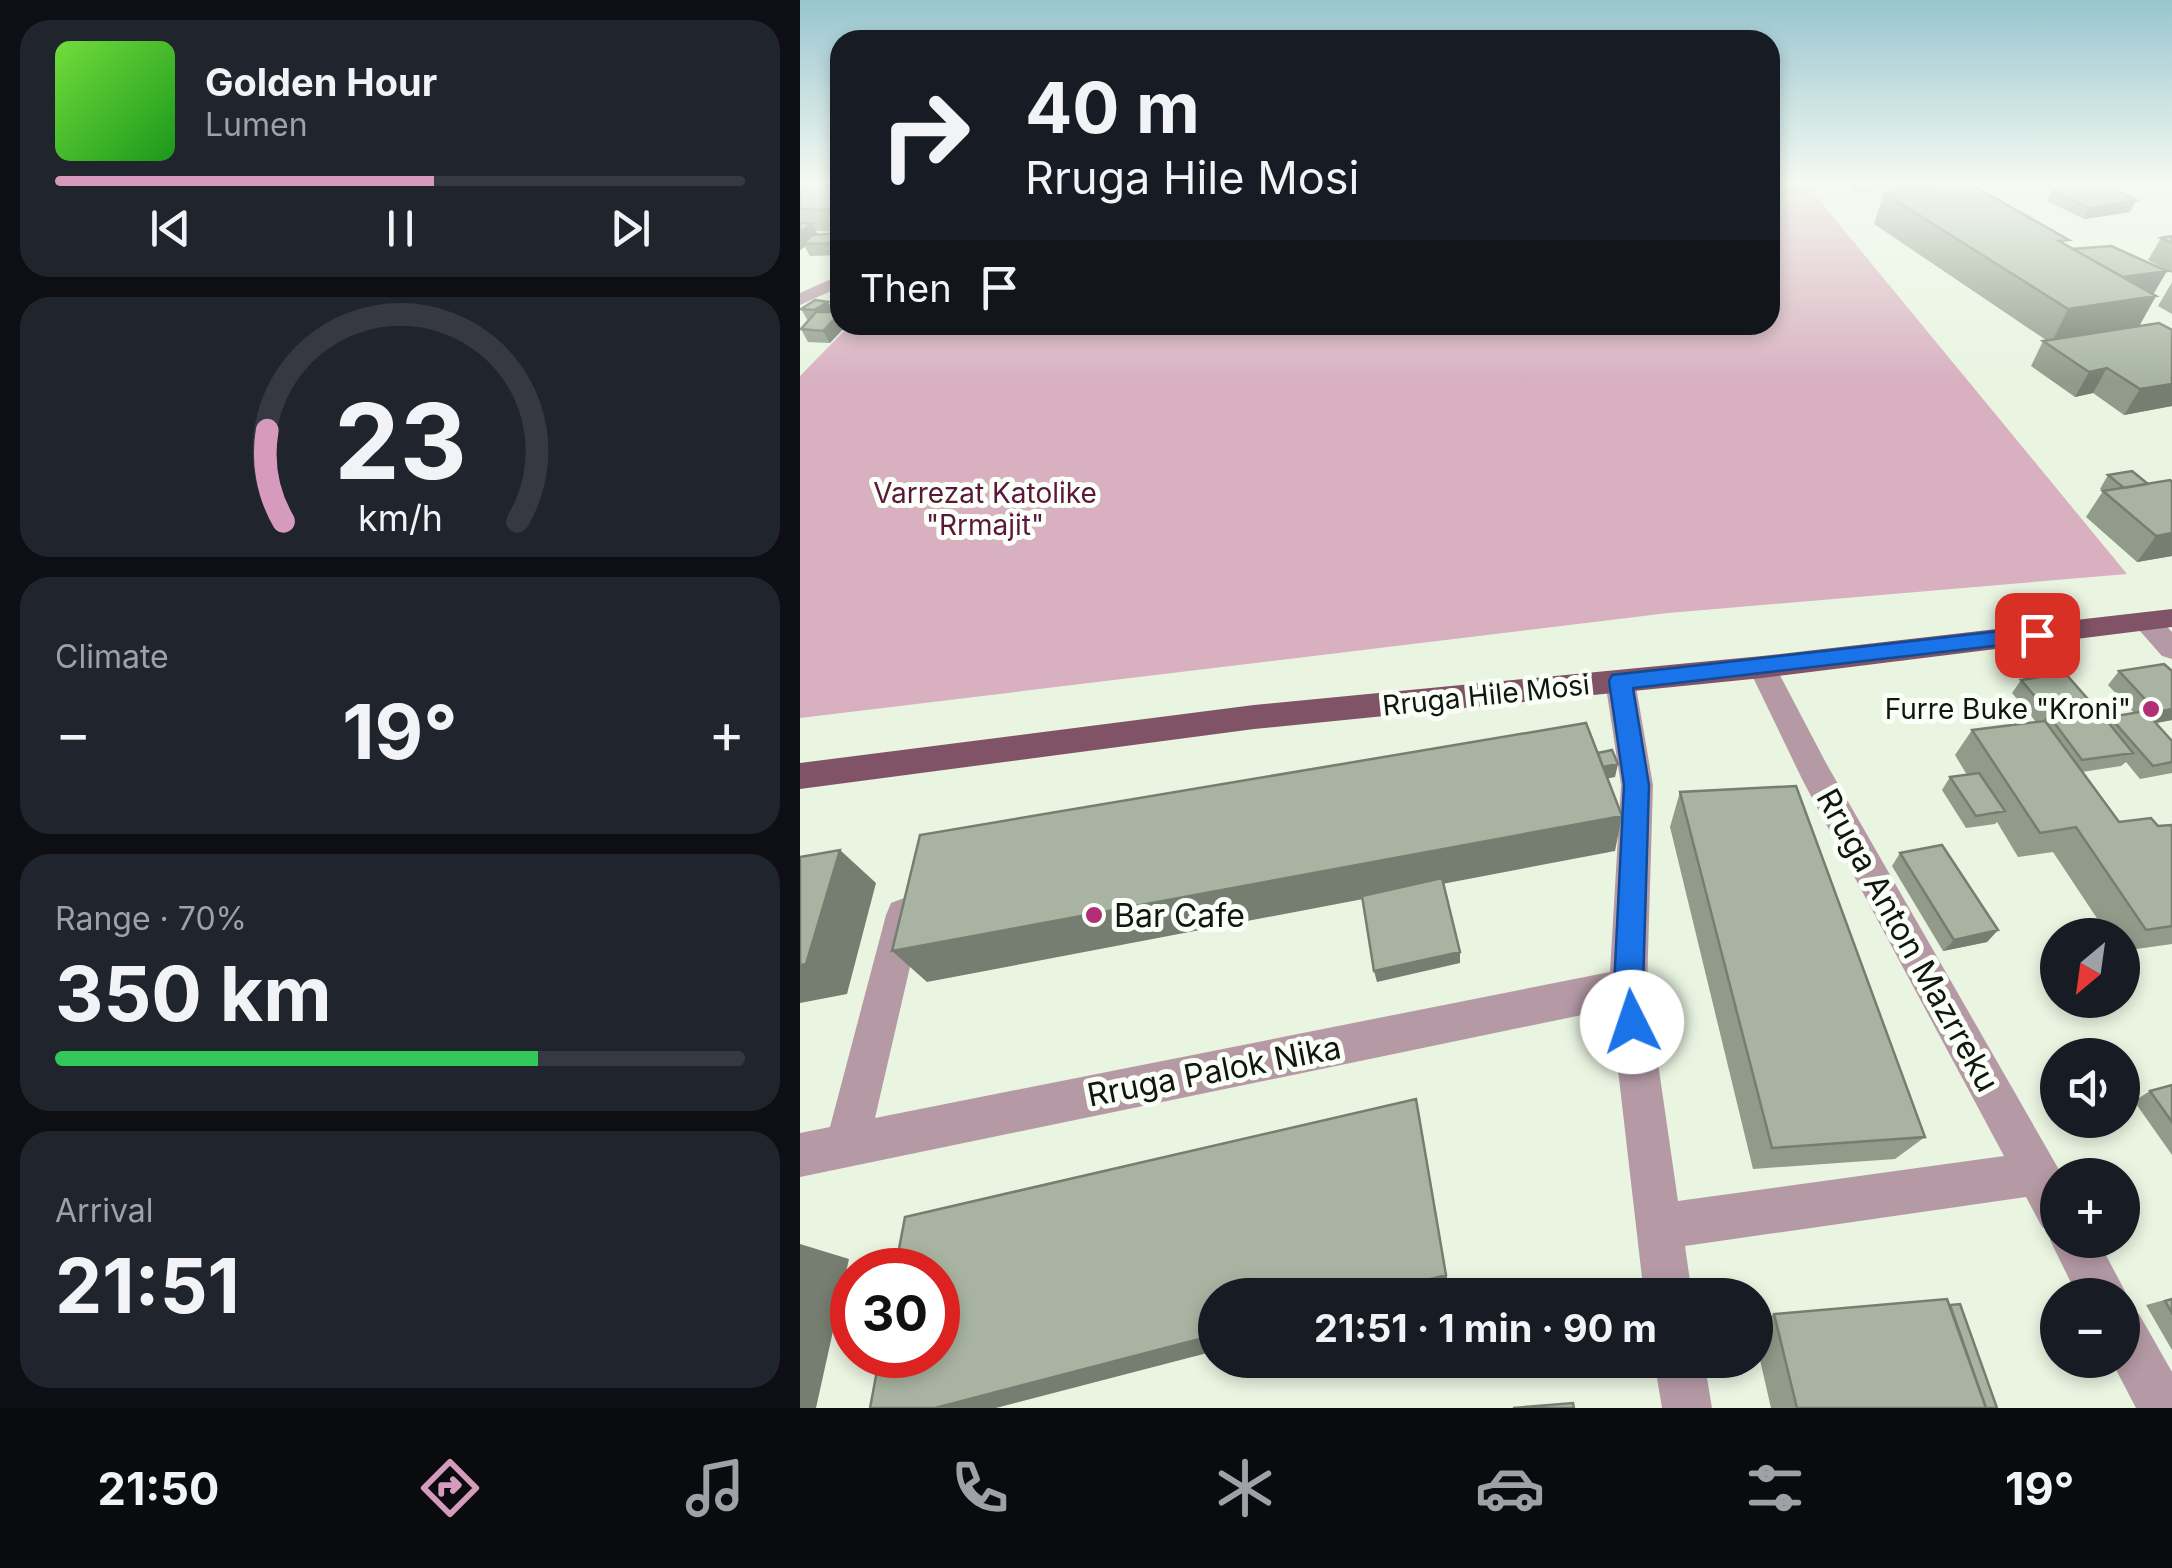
<!DOCTYPE html>
<html lang="en">
<head>
<meta charset="utf-8">
<style>
	:root { --surface:#171b24; --page:#20242c; --text:#f1f3f6; --muted:#9ea1a6; --line:#363941; --accent:#d59abc }
	body { margin:0; font-family:Inter,sans-serif; background:var(--page); color:var(--text); height:100vh; display:flex; flex-direction:column; font-size:38px; white-space:nowrap }
	* { box-sizing:border-box; margin:0 }
	p { font-size:32px; color:var(--muted) }
	.icon { flex:none; width:55px; height:55px; fill:none; stroke:currentColor; stroke-width:2; stroke-linecap:round; stroke-linejoin:round }
	.map { position:relative; flex:1; overflow:hidden }
	.sheet { display:flex; flex-direction:column; gap:20px; padding:20px; background:#0d0f14; width:800px }
	.sheet>* { flex:none }
	.guide { position:absolute; left:30px; top:30px; width:950px; height:305px; border-radius:30px; box-shadow:0 5px 15px #0003; background:#171b24; color:var(--text); overflow:hidden }
	.needle { width:65px; rotate:209deg }
	.controls { position:absolute; left:1240px; top:918px; display:grid; gap:20px }
	.controls a { display:grid; place-items:center; width:100px; height:100px; border-radius:50%; background:var(--surface); box-shadow:0 5px 15px #0003; font-size:50px }
	.speed { position:absolute; left:30px; top:1248px; display:flex; gap:20px; font-size:50px; font-weight:700; text-align:center }
	.speed>* { display:grid; place-content:center; width:130px; height:130px; border-radius:50%; background:var(--surface); box-shadow:0 5px 15px #0003; line-height:1 }
	.speed .limit { border:15px solid #d22; background:#fff; color:#111 }
	.pin { position:absolute; display:grid; place-items:center; width:85px; height:85px; color:#fff; margin:-42px; border-radius:20px; box-shadow:0 5px 15px #0006 }
	.me { position:absolute; width:110px; margin:-55px; rotate:356deg; stroke-linejoin:round; filter:drop-shadow(0 0 8px #0008) }
	.turn { display:flex; align-items:center; gap:35px; height:210px; padding:0 30px; font-size:45px }
	.turn .icon { width:130px; height:130px; stroke-width:2.5 }
	.turn b { display:block; font-size:70px; line-height:85px }
	.then { display:flex; align-items:center; height:95px; padding:0 30px; background:#0003; gap:20px; font-size:38px }
	.big { font-size:75px; font-weight:700; line-height:1.1 }
	.sheet .tile { flex:1; display:flex; flex-direction:column; justify-content:center; gap:15px; min-width:0; padding:0 35px; border-radius:30px; background:var(--page) }
	.sheet .dial { align-items:center; gap:0 }
	.dial svg { height:260px; overflow:visible; fill:none; stroke:var(--line); stroke-width:7; stroke-linecap:round; text-anchor:middle }
	.dial text { fill:var(--text); stroke:none }
	.song { display:flex; align-items:center; gap:30px }
	.cover { width:120px; height:120px; border-radius:15px; background:linear-gradient(135deg,hsl(100 70% 55%),hsl(120 70% 35%)) }
	.played { height:10px; border-radius:5px; background:linear-gradient(90deg,var(--accent) 55%,var(--line) 55%) }
	.keys { display:flex; justify-content:space-around; direction:ltr }
	.heat { display:flex; justify-content:space-between; align-items:center; font-size:55px; direction:ltr }
	.charge { height:15px; border-radius:8px; background:linear-gradient(90deg,#34c759 70%,var(--line) 0) }
	.trip { position:absolute; left:398px; top:1278px; width:575px; height:100px; border-radius:50px; background:var(--surface); box-shadow:0 5px 15px #0003; font-weight:700; line-height:100px; text-align:center }
	.menu { display:flex; height:160px; justify-content:space-around; align-items:center; background:#090b0e; color:var(--muted) }
	.menu .icon { width:70px; height:70px }
	.menu .current { color:var(--accent) }
	.menu b { font-size:45px; color:var(--text) }
	main { display:flex; flex:1; min-height:0 }
	.map>svg:first-child { display:block }
</style>
</head>
<body>
<main>
<section class="sheet">
<div class="tile">
<div class="song"><i class="cover"></i><div><b>Golden Hour</b><p>Lumen</p></div></div>
<div class="played"></div>
<div class="keys"><svg class="icon" aria-label="previous" viewBox="0 0 24 24"><path d="M18 5L8 12l10 7zM5 5v14"/></svg><svg class="icon" aria-label="pause" viewBox="0 0 24 24"><path d="M8 5v14M16 5v14"/></svg><svg class="icon" aria-label="next" viewBox="0 0 24 24"><path d="M6 5l10 7-10 7zM19 5v14"/></svg></div>
</div>
<div class="tile dial"><svg viewBox="0 0 100 80">
<path d="M14 69A42 42 0 1 1 86 69"/>
<path d="M14 69A42 42 0 0 1 9 41" stroke="#d59abc"/>
<text x="50" y="56" font-size="32" font-weight="700">23</text>
<text x="50" y="72" font-size="11">km/h</text>
</svg></div>
<div class="tile"><p>Climate</p>
<div class="heat"><a>−</a><b class="big">19°</b><a>+</a></div>
</div>
<div class="tile"><p>Range · 70%</p><b class="big">350 km</b><div class="charge"></div></div>
<div class="tile"><p>Arrival</p><b class="big">21:51</b></div>
</section>
<div class="map">
<svg width="1372" height="1408" viewBox="0 0 1372 1408">
	<rect width="100%" height="100%" fill="#e9f4e1"/>
	<path fill="#d8b0c0" d="M970 184H1006L1327 574 868 613 0 718V376L50 325H970Z"/>
	<g fill="none" stroke-linecap="round" stroke-linejoin="round">
		<path fill="#b59aa5" fill-rule="evenodd" d="M30 184 28 187 0 195V186Z
			M40 275V287L0 305V293Z
			M1346 612 1356 615 1372 632V659L1362 656 1332 622 1336 615Z
			M962 656 972 660 1026 763 1262 1175H1258V1240H1298L1327 1295 1322 1305V1295H1277L1250 1240 1253 1232 1242 1227 1226 1197 885 1246 892 1295H844L811 1009 0 1177V1133L30 1127 86 915 91 903 104 898 117 903 122 915 75 1118 810 972 821 785 805 681 810 673 820 670 830 673 835 681 853 785 847 987 878 1201 1204 1156 1003 781 948 667 952 660Z
			M1322 1307 1339 1314 1372 1372V1408H1336L1311 1360H1322Z
			M854 1360H904L912 1408H862Z"/>
		<path fill="#815367" fill-rule="evenodd" d="M1372 609V627L962 678 454 729 0 789V763L454 705 962 656Z"/>
	</g>
	<path fill="#909b8a" d="M1047 184H1170L1267 245 1356 296 1339 326 1372 330V406L1324 415 1293 393 1275 397 1231 366 1243 341 1246 340 1074 224 1084 193 1155 185 1056 192Z
		M40 187 39 232 16 231 18 234 40 233V255L10 256 5 247 0 250V209Z
		M1252 190 1336 200 1330 212 1284 219 1247 201Z
		M1372 236V273L1348 260 1361 238Z
		M1372 282V314L1358 306Z
		M28 302 34 312 30 343 8 342 1 329 8 321 1 309Z
		M1308 475 1348 484 1372 556 1337 562 1286 517 1303 491 1300 489Z
		M1319 671 1372 720 1356 723 1372 741V773L1340 779 1326 762 1321 766 1282 772 1319 822 1358 826 1372 825V944L1322 951V935H1308L1253 852 1218 857 1197 822 1195 824 1166 828 1142 790 1150 777 1167 775 1155 755 1172 730 1236 722 1212 693 1221 680 1293 705 1287 712 1307 721 1310 717 1334 713 1308 685Z
		M880 792 1125 1137 1095 1159 953 1169 870 827Z
		M1100 853 1198 930 1187 942 1143 951 1092 866Z
		M1372 1085V1155L1334 1101 1350 1091Z
		M1372 1298V1350L1346 1305Z
		M974 1314 1197 1408H971L955 1338V1324Z"/>
	<path fill="#767e71" d="M1336 200 1330 212 1284 219 1289 208Z
		M40 201V231L39 232 27 210Z
		M12 224 18 235 0 250V232Z
		M1336 264 1367 271 1353 295 1292 303Z
		M1356 296 1337 330 1251 344 1268 309Z
		M28 302 35 314 21 323 14 310Z
		M40 313V325H47L30 343 23 331Z
		M1307 368 1293 393 1275 397 1289 372Z
		M1372 384V406L1324 415 1340 389Z
		M1372 533V556L1337 562 1356 536Z
		M1293 705 1282 719 1250 717 1243 726 1239 727 1249 713Z
		M1372 709V720L1345 725 1357 712Z
		M818 764 815 777 800 780 802 767Z
		M822 816 815 851 127 982 92 951Z
		M40 850 76 883 47 994 0 1003V965Z
		M1198 930 1187 942 1143 951 1154 940Z
		M660 952V963L577 982 574 971Z
		M621 1124 649 1289 627 1295H570Z
		M0 1244 49 1259 16 1408H0Z
		M415 1335V1351L196 1408H135Z"/>
	<path fill="#a8b4a1" stroke="#767e71" stroke-width="2.5" d="M1157 184H1170L1269 240 1259 241 1356 296 1268 309 1084 193Z
		M1287 184H1304L1336 200 1289 208 1252 190Z
		M6 186 40 187V201L27 210 0 209V189Z
		M0 223 12 224 0 232Z
		M40 233V243L3 244 12 235Z
		M1372 236V243L1361 238Z
		M1311 246 1367 271 1323 277 1273 249Z
		M15 300 28 302 14 310 1 309Z
		M16 312H40V313L23 331 1 329Z
		M1359 323 1372 330V384L1340 389 1307 368 1289 372 1243 341Z
		M1332 471 1348 484 1324 488 1308 475Z
		M1370 480 1372 482V533L1356 536 1303 491Z
		M1364 664 1372 671V709L1357 712 1319 671Z
		M1265 673 1293 705 1249 713 1221 680Z
		M1299 711 1333 753 1282 760 1250 717Z
		M1345 711 1372 741V762L1353 766 1310 717Z
		M1245 721 1319 822 1351 818 1358 826 1372 825V926L1346 930 1276 827 1240 833 1172 730Z
		M786 723 822 816 92 951 120 835Z
		M812 750 818 764 803 767 798 753Z
		M1179 773 1205 811 1176 816 1150 777Z
		M996 786 1125 1137 972 1148 880 792Z
		M1142 845 1198 930 1154 940 1100 853Z
		M40 850 6 964 0 965V857Z
		M642 878 660 952 574 971 562 896Z
		M1372 1085V1122L1350 1091Z
		M616 1099 646 1275 570 1295H415V1335L135 1408H70L80 1355H138V1270H95L105 1217Z
		M1147 1299 1186 1408H997L974 1314Z
		M1372 1299V1313L1365 1301Z
		M1160 1304 1197 1408H1186L1150 1305Z
		M773 1403 774 1408H713Z"/>
	<linearGradient id="sky" x2="0" y2="1"><stop stop-color="#98c5cf"/><stop offset="0.48" stop-color="#f5faf2"/><stop offset="1" stop-color="#f5faf2" stop-opacity="0"/></linearGradient>
	<rect width="1372" height="382" fill="url(#sky)"/>
	<path fill="#1a73e8" stroke="#114b97" stroke-width="2.5" d="M1237 627 1244 629 1247 635 1244 640 833 688 849 785 843 987 847 1022 843 1032 832 1036 822 1032 814 987 824 785 809 681 812 675Z"/>
	<g fill="#b22e76" stroke="#fafff7" stroke-width="4">
		<circle cx="1351" cy="709" r="10"/>
		<circle cx="294" cy="915" r="10"/>
	</g>
	<g text-anchor="middle" dominant-baseline="central" stroke-width="10" stroke-linejoin="round" paint-order="stroke">
		<g font-size="28" fill="#5c153b" stroke="#fafff7">
			<text x="185" y="493">Varrezat Katolike<tspan x="185" dy="32">"Rrmajit"</tspan></text>
		</g>
		<g font-size="28" fill="#131610" stroke="#fafff7">
			<text transform="translate(686 695) rotate(-6)">Rruga Hile Mosi</text>
		</g>
		<g font-size="28" fill="#131610" stroke="#fafff7" text-anchor="end">
			<text x="1331" y="709">Furre Buke "Kroni"</text>
		</g>
		<g font-size="32" fill="#131610" stroke="#fafff7" text-anchor="start">
			<text x="314" y="915">Bar Cafe</text>
		</g>
		<g font-size="32" fill="#131610" stroke="#fafff7">
			<text transform="translate(1108 940) rotate(61)">Rruga Anton Mazrreku</text>
			<text transform="translate(414 1071) rotate(-11)">Rruga Palok Nika</text>
		</g>
	</g>
</svg>
<div class="controls">
<a><svg class="needle" viewBox="-14 -14 28 28"><path d="M0-13l5 13h-10z" fill="#e53935"/><path d="M0 13l5-13h-10z" fill="#9ea1a6"/></svg></a>
<a><svg class="icon" aria-label="sound" viewBox="0 0 24 24"><path d="M4 9h4l5-4v14l-5-4H4zM17 9q2 3 0 6"/></svg></a>
<a>+</a>
<a>−</a>
</div>
<div class="speed"><div class="limit">30</div></div>
<div class="pin" style="left:1237px;top:635px;background:#d93025"><svg class="icon" aria-label="arrive" viewBox="0 0 24 24"><path d="M6 21V4h12l-3 4 3 4H6"/></svg></div>
<svg class="me" style="left:832px;top:1022px" viewBox="-20 -20 40 40"><circle r="19" fill="#fff"/><path d="M0-13L10 11 0 6-10 11z" fill="#1a73e8"/></svg>
<div class="trip">21:51 · 1 min · 90 m</div>
<div class="guide">
<div class="turn"><svg class="icon" aria-label="right" viewBox="0 0 24 24"><path d="M7 20v-9h11M14 6l5 5-5 5"/></svg><div><b>40 m</b>Rruga Hile Mosi</div></div>
<div class="then">Then<svg class="icon" aria-label="arrive" viewBox="0 0 24 24"><path d="M6 21V4h12l-3 4 3 4H6"/></svg></div>
</div>
</div>
</main>
<nav class="menu">
<b>21:50</b>
<svg class="icon current" aria-label="directions" viewBox="0 0 24 24"><path d="M12 3l9 9-9 9-9-9zM9 14v-3h6M13 9l2 2-2 2"/></svg>
<svg class="icon" aria-label="music" viewBox="0 0 24 24"><path d="M9 18V5l10-2v13"/><circle cx="6" cy="18" r="3"/><circle cx="16" cy="16" r="3"/></svg>
<svg class="icon" aria-label="phone" viewBox="0 0 24 24"><path d="M5 4h4l2 5-3 2q2 4 5 5l2-3 5 2v4C11 20 4 13 5 4z"/></svg>
<svg class="icon" aria-label="climate" viewBox="0 0 24 24"><path d="M12 3v18M4 7l16 10M4 17L20 7"/></svg>
<svg class="icon" aria-label="car" viewBox="0 0 24 24"><path d="M5 17H2v-5l4-1 3-4h7l3 4 3 1v5h-3M9 17h6M6 11h13"/><circle cx="7" cy="17" r="2"/><circle cx="17" cy="17" r="2"/></svg>
<svg class="icon" aria-label="filters" viewBox="0 0 24 24"><path d="M4 7h16M4 17h16"/><circle cx="9" cy="7" r="2"/><circle cx="15" cy="17" r="2"/></svg>
<b>19°</b>
</nav>
</body>
</html>
